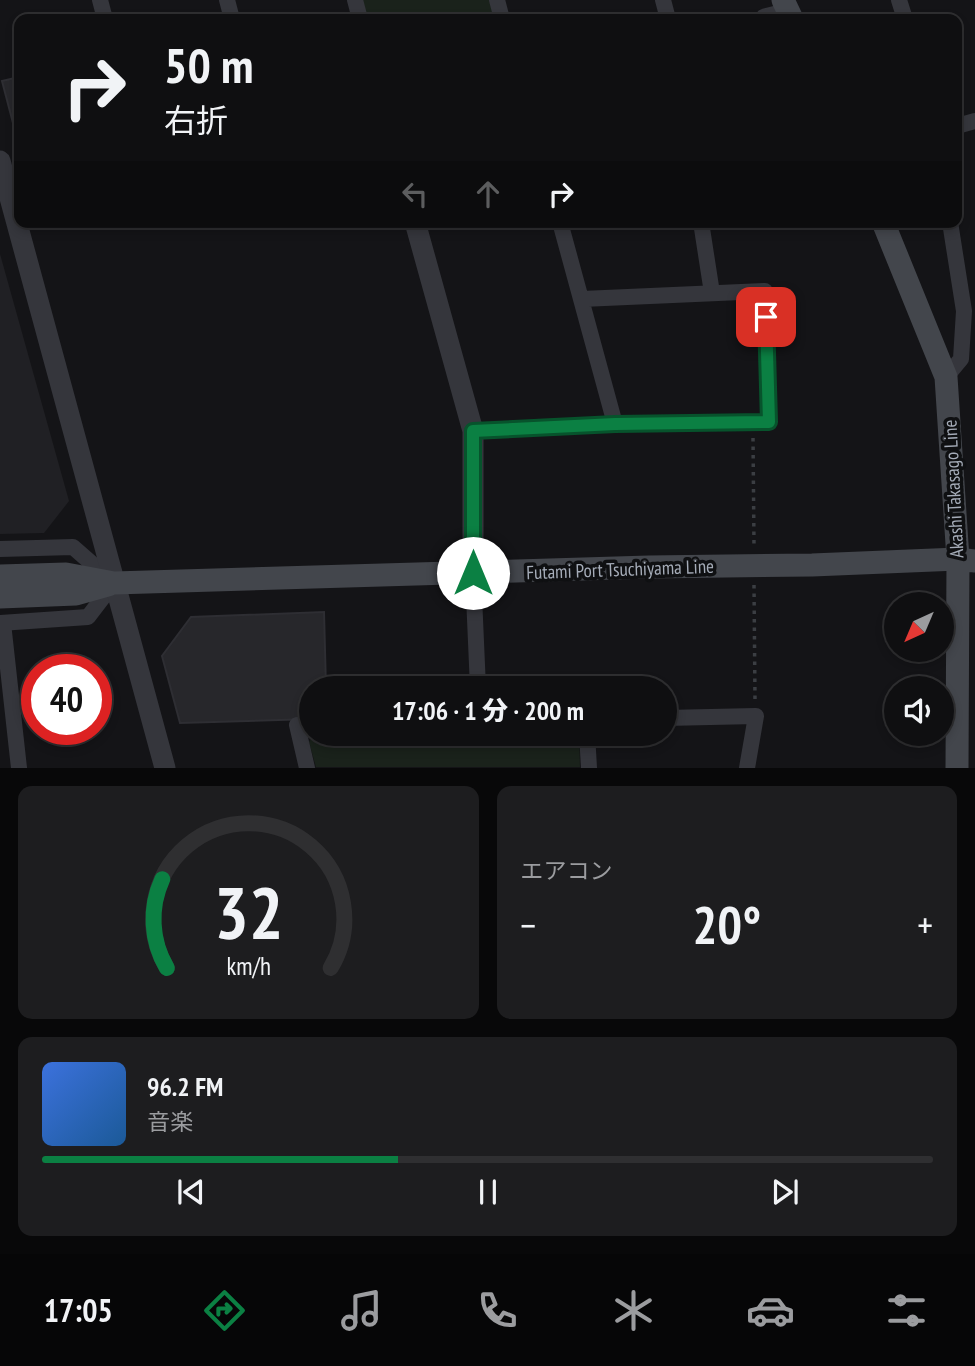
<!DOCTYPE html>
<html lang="ja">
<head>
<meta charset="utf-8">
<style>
	:root { --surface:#0f0f11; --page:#1d1d1f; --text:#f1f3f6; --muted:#9b9c9f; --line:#2f2f31; --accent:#0b8043 }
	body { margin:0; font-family:"PT Sans Narrow","Noto Sans JP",sans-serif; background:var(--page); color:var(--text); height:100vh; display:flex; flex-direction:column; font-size:26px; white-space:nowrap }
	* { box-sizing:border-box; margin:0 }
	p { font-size:23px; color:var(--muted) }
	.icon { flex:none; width:38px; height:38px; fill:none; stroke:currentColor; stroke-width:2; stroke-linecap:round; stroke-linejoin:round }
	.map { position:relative; height:768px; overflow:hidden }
	.details { display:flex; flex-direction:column; gap:18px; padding:18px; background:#080809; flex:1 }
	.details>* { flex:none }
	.hud { position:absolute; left:14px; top:14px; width:948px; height:214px; border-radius:14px; box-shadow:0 4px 10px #0003,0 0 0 2px var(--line); background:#0f0f11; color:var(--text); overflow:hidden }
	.needle { width:46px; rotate:224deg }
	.tools { position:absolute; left:884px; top:592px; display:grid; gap:14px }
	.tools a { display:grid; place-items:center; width:70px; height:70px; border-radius:50%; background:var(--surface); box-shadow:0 4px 10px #0003,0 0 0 2px var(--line); font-size:35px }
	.speed { position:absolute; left:21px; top:654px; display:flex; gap:14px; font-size:35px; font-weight:700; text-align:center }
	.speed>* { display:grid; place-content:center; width:91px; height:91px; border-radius:50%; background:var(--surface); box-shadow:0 4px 10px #0003,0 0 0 2px var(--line); line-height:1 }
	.speed .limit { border:10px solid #d22; background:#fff; color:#111 }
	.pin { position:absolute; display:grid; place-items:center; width:60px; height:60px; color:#fff; margin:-30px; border-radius:14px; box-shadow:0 4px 10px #0006 }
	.me { position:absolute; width:77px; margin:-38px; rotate:0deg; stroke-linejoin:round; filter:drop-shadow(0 0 5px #0008) }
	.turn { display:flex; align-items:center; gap:24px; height:147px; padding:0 35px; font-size:32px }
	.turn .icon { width:91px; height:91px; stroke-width:2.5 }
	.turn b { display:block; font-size:49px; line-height:60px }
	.lanes { display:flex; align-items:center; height:66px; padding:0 35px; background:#0003; justify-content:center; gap:35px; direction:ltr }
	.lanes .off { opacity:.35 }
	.big { font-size:52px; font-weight:800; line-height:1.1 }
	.details .widget { flex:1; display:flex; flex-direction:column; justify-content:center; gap:10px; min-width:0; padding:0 24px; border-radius:14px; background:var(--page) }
	.details .dial { align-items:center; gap:0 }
	.dial svg { height:182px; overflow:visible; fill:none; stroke:var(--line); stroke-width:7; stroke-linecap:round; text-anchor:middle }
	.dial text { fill:var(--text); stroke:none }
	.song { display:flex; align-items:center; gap:21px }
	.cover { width:84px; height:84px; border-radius:10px; background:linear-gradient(135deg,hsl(220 70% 55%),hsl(210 70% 35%)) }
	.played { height:7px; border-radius:4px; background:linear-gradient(90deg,var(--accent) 40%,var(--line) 40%) }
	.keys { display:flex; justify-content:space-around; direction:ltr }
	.heat { display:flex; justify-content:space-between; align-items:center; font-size:38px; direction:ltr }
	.details .tiles { flex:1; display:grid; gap:18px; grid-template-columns:1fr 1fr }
	.widget:last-child { grid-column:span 2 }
	.trip { position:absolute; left:299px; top:676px; width:378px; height:70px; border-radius:35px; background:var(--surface); box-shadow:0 4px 10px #0003,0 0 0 2px var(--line); font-weight:800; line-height:70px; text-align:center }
	.menu { display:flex; height:112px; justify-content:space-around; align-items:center; background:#060607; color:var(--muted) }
	.menu .icon { width:49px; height:49px }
	.menu .current { color:var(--accent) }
	.menu b { font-size:32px; color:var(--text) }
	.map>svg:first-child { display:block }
</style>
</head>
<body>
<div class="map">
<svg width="975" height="768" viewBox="0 0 975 768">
	<rect width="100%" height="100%" fill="#141417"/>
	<path fill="#202024" d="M0 254 69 501 44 533 0 534Z"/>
	<path fill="#1a221b" d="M362 0H489L495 19H367Z
		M576 733 579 737 580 767H316L309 742 314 734Z"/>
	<path fill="#27272b" stroke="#2e2e33" stroke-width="2" d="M19 77V146L2 81Z
		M324 612 326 688H312V719L180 723 162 656 191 617Z"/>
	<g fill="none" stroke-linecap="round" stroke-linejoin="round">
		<path stroke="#3b3e43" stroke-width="3.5" stroke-dasharray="3.5 5" stroke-linecap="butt" d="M753 438 754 546
			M754 585 755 700"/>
		<path stroke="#35363c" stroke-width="16" d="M100 0 105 19
			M227 0 232 19
			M355 0 360 19
			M497 0 502 19
			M663 0 668 19
			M899 0 905 19
			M957 126 975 121
			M560 222 615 424
			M701 222 712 293
			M946 377 961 359 964 311 950 222
			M473 431 615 424 769 422 765 291 582 299
			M0 549 73 547 114 583 88 617 0 623
			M473 573 478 688
			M3 623 19 768
			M665 718 756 716 747 768
			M587 733 589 768
			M307 768 297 725H312"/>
		<path stroke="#35363c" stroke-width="21" d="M765 19 789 13
			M0 161 165 768
			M415 222 473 431V573"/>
		<path stroke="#43464c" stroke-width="23" d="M783 0 792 19
			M883 222 946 377 958 559 957 768
			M0 576 66 574 114 583 649 567 812 565 958 559 975 561
			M0 597 76 594 108 585"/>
	</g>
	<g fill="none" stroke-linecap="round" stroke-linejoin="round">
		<g stroke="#07532c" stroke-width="18">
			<path id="route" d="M473 573V431L615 424 769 422 766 317"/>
		</g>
		<use href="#route" stroke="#0b8043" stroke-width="12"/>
	</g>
	<g text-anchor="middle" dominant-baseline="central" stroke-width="7" stroke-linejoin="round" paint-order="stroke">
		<g font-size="19" fill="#a5acb8" stroke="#0f1012">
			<text transform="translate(953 489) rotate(-93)">Akashi Takasago Line</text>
			<text transform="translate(620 569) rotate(-2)">Futami Port Tsuchiyama Line</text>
		</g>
	</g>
</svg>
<div class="tools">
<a><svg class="needle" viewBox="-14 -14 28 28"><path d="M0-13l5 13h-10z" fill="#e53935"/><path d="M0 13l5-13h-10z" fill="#9b9c9f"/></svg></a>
<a><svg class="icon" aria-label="sound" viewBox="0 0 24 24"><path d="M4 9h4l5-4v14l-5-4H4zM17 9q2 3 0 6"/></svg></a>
</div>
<div class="speed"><div class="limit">40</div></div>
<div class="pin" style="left:766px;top:317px;background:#d93025"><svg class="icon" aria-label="arrive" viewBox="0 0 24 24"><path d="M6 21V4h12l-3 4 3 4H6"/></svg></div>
<svg class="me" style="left:473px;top:573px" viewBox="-20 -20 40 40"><circle r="19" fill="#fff"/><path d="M0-13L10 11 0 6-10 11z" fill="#0b8043"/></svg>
<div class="trip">17:06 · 1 分 · 200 m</div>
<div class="hud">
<div class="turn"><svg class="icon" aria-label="right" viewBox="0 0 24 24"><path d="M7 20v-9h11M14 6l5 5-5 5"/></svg><div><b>50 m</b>右折</div></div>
<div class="lanes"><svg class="icon off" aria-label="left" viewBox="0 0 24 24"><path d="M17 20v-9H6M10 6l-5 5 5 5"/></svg><svg class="icon off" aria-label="ahead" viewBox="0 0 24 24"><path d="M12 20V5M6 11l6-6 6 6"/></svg><svg class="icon" aria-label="right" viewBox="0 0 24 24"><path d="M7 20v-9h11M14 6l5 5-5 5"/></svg></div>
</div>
</div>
<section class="details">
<div class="tiles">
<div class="widget dial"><svg viewBox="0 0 100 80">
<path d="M14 69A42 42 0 1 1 86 69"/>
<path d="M14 69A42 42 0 0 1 12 30" stroke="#0b8043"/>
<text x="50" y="56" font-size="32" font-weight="700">32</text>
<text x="50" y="72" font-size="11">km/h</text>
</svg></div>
<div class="widget"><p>エアコン</p>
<div class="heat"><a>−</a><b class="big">20°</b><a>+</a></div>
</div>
<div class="widget">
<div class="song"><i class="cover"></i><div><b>96.2 FM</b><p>音楽</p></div></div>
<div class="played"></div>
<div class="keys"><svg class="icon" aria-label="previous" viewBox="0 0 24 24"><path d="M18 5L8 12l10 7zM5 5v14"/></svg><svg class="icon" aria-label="pause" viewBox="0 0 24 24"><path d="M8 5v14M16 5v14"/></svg><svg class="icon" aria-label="next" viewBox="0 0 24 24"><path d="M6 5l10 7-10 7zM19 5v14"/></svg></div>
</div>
</div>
</section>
<nav class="menu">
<b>17:05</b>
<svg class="icon current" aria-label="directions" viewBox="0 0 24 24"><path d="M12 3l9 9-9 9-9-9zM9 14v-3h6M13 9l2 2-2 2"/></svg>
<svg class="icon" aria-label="music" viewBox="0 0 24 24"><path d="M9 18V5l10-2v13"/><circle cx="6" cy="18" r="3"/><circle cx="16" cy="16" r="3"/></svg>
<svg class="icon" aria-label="phone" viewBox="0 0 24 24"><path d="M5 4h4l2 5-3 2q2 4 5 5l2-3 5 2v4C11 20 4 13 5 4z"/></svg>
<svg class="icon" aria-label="climate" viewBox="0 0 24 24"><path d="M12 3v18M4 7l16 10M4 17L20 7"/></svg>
<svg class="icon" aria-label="car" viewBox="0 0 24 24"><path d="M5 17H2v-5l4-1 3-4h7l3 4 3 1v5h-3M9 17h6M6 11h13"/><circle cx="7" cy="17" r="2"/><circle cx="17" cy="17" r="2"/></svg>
<svg class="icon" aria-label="filters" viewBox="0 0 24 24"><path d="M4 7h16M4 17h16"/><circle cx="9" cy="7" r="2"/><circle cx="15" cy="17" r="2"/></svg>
</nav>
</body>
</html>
